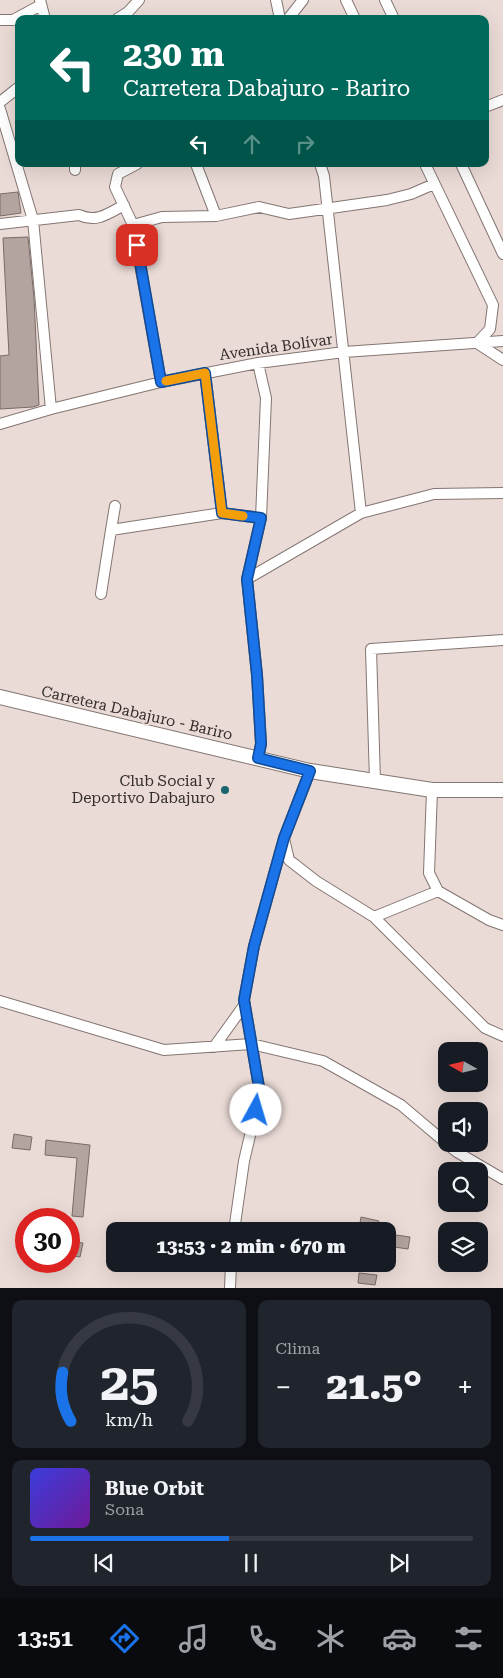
<!DOCTYPE html>
<html lang="es">
<head>
<meta charset="utf-8">
<style>
	:root { --surface:#171b24; --page:#20242c; --text:#f1f3f6; --muted:#9ea1a6; --line:#363941; --accent:#1a73e8 }
	body { margin:0; font-family:"Roboto Serif",serif; background:var(--page); color:var(--text); height:100vh; display:flex; flex-direction:column; font-size:19px; white-space:nowrap }
	* { box-sizing:border-box; margin:0 }
	p { font-size:16px; color:var(--muted) }
	.icon { flex:none; width:28px; height:28px; fill:none; stroke:currentColor; stroke-width:2; stroke-linecap:round; stroke-linejoin:round }
	.map { position:relative; height:1288px; overflow:hidden }
	.side { display:flex; flex-direction:column; gap:12px; padding:12px; background:#0d0f14; flex:1 }
	.side>* { flex:none }
	.guide { position:absolute; left:15px; top:15px; width:474px; height:152px; border-radius:10px; box-shadow:0 5px 20px #0002; background:#00695c; color:#fff; overflow:hidden }
	.needle { width:32px; rotate:278deg }
	.tools { position:absolute; left:438px; top:1042px; display:grid; gap:10px }
	.tools a { display:grid; place-items:center; width:50px; height:50px; border-radius:10px; background:var(--surface); box-shadow:0 5px 20px #0002; font-size:25px }
	.speed { position:absolute; left:15px; top:1208px; display:flex; gap:10px; font-size:25px; font-weight:700; text-align:center }
	.speed>* { display:grid; place-content:center; width:65px; height:65px; border-radius:50%; background:var(--surface); box-shadow:0 5px 20px #0002; line-height:1 }
	.speed .limit { border:8px solid #d22; background:#fff; color:#111 }
	.pin { position:absolute; display:grid; place-items:center; width:42px; height:42px; color:#fff; margin:-21px; border-radius:10px; box-shadow:0 2px 8px #0006 }
	.me { position:absolute; width:55px; margin:-28px; rotate:6deg; stroke-linejoin:round; filter:drop-shadow(0 0 4px #0008) }
	.turn { display:flex; align-items:center; gap:18px; height:105px; padding:0 25px; font-size:22px }
	.turn .icon { width:65px; height:65px; stroke-width:2.5 }
	.turn b { display:block; font-size:35px; line-height:42px }
	.lanes { display:flex; align-items:center; height:48px; padding:0 25px; background:#0003; justify-content:center; gap:25px; direction:ltr }
	.lanes .off { opacity:.35 }
	.big { font-size:38px; font-weight:800; line-height:1.1 }
	.side .tile { flex:1; display:flex; flex-direction:column; justify-content:center; gap:8px; min-width:0; padding:0 18px; border-radius:10px; background:var(--page) }
	.side .dial { align-items:center; gap:0 }
	.dial svg { height:130px; overflow:visible; fill:none; stroke:var(--line); stroke-width:7; stroke-linecap:round; text-anchor:middle }
	.dial text { fill:var(--text); stroke:none }
	.song { display:flex; align-items:center; gap:15px }
	.cover { width:60px; height:60px; border-radius:8px; background:linear-gradient(135deg,hsl(240 70% 55%),hsl(280 70% 35%)) }
	.played { height:5px; border-radius:2px; background:linear-gradient(90deg,var(--accent) 45%,var(--line) 45%) }
	.keys { display:flex; justify-content:space-around; direction:ltr }
	.heat { display:flex; justify-content:space-between; align-items:center; font-size:28px; direction:ltr }
	.side .tiles { flex:1; display:grid; gap:12px; grid-template-columns:1fr 1fr }
	.tile:last-child { grid-column:span 2 }
	.trip { position:absolute; left:106px; top:1222px; width:290px; height:50px; border-radius:10px; background:var(--surface); box-shadow:0 5px 20px #0002; font-weight:800; line-height:50px; text-align:center }
	.dock { display:flex; height:80px; justify-content:space-around; align-items:center; background:#090b0e; color:var(--muted) }
	.dock .icon { width:35px; height:35px }
	.dock .on { color:var(--accent) }
	.dock b { font-size:22px; color:var(--text) }
	.map>svg:first-child { display:block }
</style>
</head>
<body>
<div class="map">
<svg width="503" height="1288" viewBox="0 0 503 1288">
	<rect width="100%" height="100%" fill="#ebdbd6"/>
	<path fill="#b3a49f" stroke="#796b67" d="M18 192 21 213 0 216V194Z
		M28 237 34 298 39 405 33 407 0 409V356L9 355 3 238Z
		M14 1134 32 1137 30 1150 12 1148Z
		M46 1140 90 1145 83 1217 72 1216 77 1158 45 1155Z
		M361 1217 379 1221 377 1231 359 1229Z
		M22 1223 26 1224V1248L18 1247Z
		M396 1235 410 1237 408 1249 394 1247Z
		M69 1241 83 1243 80 1257 69 1255Z
		M359 1273 377 1275 375 1285 358 1283Z"/>
	<g fill="none" stroke-linecap="round" stroke-linejoin="round">
		<g stroke="#837571" stroke-width="12">
			<path id="street" d="M40 0 45 19
				M276 0 280 19
				M346 0 355 19
				M385 0 394 19
				M117 19 128 12 139 0
				M288 19 303 0
				M0 20H13L41 5
				M0 102 19 87
				M485 107 503 100
				M0 109 33 220 51 409
				M75 164V170
				M137 164 118 174 115 187 133 225 161 382
				M196 164 216 216
				M320 164 324 176 361 513
				M425 164 493 305 490 329 477 343 503 360
				M461 164 503 254
				M0 224 79 215C96 223 108 214 124 205
				M133 225 162 217 216 216 259 207 289 214 387 200 411 194 434 184
				M205 373 222 513
				M0 424 51 409 161 382 258 363 344 352 503 341
				M115 506 111 530 222 513 261 518
				M247 579 261 518 266 398 258 363
				M101 594 111 530
				M258 759 261 744 257 675 247 579 361 513 434 494 503 493
				M375 781 371 649 503 640
				M432 790 429 873 438 891 489 920 503 925
				M284 839 289 860 316 881 374 917 438 891
				M374 917 485 1028 503 1036
				M0 1001 164 1050 251 1044 323 1061 401 1105 446 1143
				M214 1047 245 1004
				M447 1144 457 1152 503 1179
				M234 1231 244 1161 260 1093 244 1000 254 946 284 838 310 771
				M230 1288 231 1264"/>
		</g>
		<g stroke="#837571" stroke-width="16">
			<path id="secondary" d="M0 697 310 771 432 790H503"/>
		</g>
		<use href="#street" stroke="#fff" stroke-width="10"/>
		<use href="#secondary" stroke="#fff" stroke-width="14"/>
	</g>
	<g fill="none" stroke-linecap="round" stroke-linejoin="round">
		<g stroke="#114b97" stroke-width="12">
			<path id="route" d="M137 245 161 382 205 373 222 513 261 518 247 579 257 675 261 744 258 758 310 771 284 838 254 946 244 1000 260 1093 256 1110"/>
		</g>
		<use href="#route" stroke="#1a73e8" stroke-width="9"/>
		<path stroke="#f59e0b" stroke-width="9" d="M166 381 205 373 222 513 243 516"/>
	</g>
	<circle fill="#1a6670" stroke="#ebdbd6" stroke-width="2" cx="225" cy="790" r="5"/>
	<g text-anchor="middle" dominant-baseline="central" stroke-width="4" stroke-linejoin="round" paint-order="stroke">
		<g font-size="15" fill="#332d2b" stroke="#ebdbd6">
			<text transform="translate(276 347) rotate(-8)">Avenida Bolívar</text>
			<text transform="translate(137 713) rotate(13)">Carretera Dabajuro - Bariro</text>
		</g>
		<g font-size="15" fill="#332d2b" stroke="#ebdbd6" text-anchor="end">
			<text x="215" y="781">Club Social y<tspan x="215" dy="17">Deportivo Dabajuro</tspan></text>
		</g>
	</g>
</svg>
<div class="tools">
<a><svg class="needle" viewBox="-14 -14 28 28"><path d="M0-13l5 13h-10z" fill="#e53935"/><path d="M0 13l5-13h-10z" fill="#9ea1a6"/></svg></a>
<a><svg class="icon" aria-label="sound" viewBox="0 0 24 24"><path d="M4 9h4l5-4v14l-5-4H4zM17 9q2 3 0 6"/></svg></a>
<a><svg class="icon" aria-label="search" viewBox="0 0 24 24"><circle cx="10" cy="10" r="6"/><path d="M15 15l6 6"/></svg></a>
<a><svg class="icon" aria-label="layers" viewBox="0 0 24 24"><path d="M12 4l9 5-9 5-9-5zM3 14l9 5 9-5"/></svg></a>
</div>
<div class="speed"><div class="limit">30</div></div>
<div class="pin" style="left:137px;top:245px;background:#d93025"><svg class="icon" aria-label="arrive" viewBox="0 0 24 24"><path d="M6 21V4h12l-3 4 3 4H6"/></svg></div>
<svg class="me" style="left:256px;top:1110px" viewBox="-20 -20 40 40"><circle r="19" fill="#fff"/><path d="M0-13L10 11 0 6-10 11z" fill="#1a73e8"/></svg>
<div class="trip">13:53 · 2 min · 670 m</div>
<div class="guide">
<div class="turn"><svg class="icon" aria-label="left" viewBox="0 0 24 24"><path d="M17 20v-9H6M10 6l-5 5 5 5"/></svg><div><b>230 m</b>Carretera Dabajuro - Bariro</div></div>
<div class="lanes"><svg class="icon" aria-label="left" viewBox="0 0 24 24"><path d="M17 20v-9H6M10 6l-5 5 5 5"/></svg><svg class="icon off" aria-label="ahead" viewBox="0 0 24 24"><path d="M12 20V5M6 11l6-6 6 6"/></svg><svg class="icon off" aria-label="right" viewBox="0 0 24 24"><path d="M7 20v-9h11M14 6l5 5-5 5"/></svg></div>
</div>
</div>
<section class="side">
<div class="tiles">
<div class="tile dial"><svg viewBox="0 0 100 80">
<path d="M14 69A42 42 0 1 1 86 69"/>
<path d="M14 69A42 42 0 0 1 9 39" stroke="#1a73e8"/>
<text x="50" y="56" font-size="32" font-weight="700">25</text>
<text x="50" y="72" font-size="11">km/h</text>
</svg></div>
<div class="tile"><p>Clima</p>
<div class="heat"><a>−</a><b class="big">21.5°</b><a>+</a></div>
</div>
<div class="tile">
<div class="song"><i class="cover"></i><div><b>Blue Orbit</b><p>Sona</p></div></div>
<div class="played"></div>
<div class="keys"><svg class="icon" aria-label="previous" viewBox="0 0 24 24"><path d="M18 5L8 12l10 7zM5 5v14"/></svg><svg class="icon" aria-label="pause" viewBox="0 0 24 24"><path d="M8 5v14M16 5v14"/></svg><svg class="icon" aria-label="next" viewBox="0 0 24 24"><path d="M6 5l10 7-10 7zM19 5v14"/></svg></div>
</div>
</div>
</section>
<nav class="dock">
<b>13:51</b>
<svg class="icon on" aria-label="directions" viewBox="0 0 24 24"><path d="M12 3l9 9-9 9-9-9zM9 14v-3h6M13 9l2 2-2 2"/></svg>
<svg class="icon" aria-label="music" viewBox="0 0 24 24"><path d="M9 18V5l10-2v13"/><circle cx="6" cy="18" r="3"/><circle cx="16" cy="16" r="3"/></svg>
<svg class="icon" aria-label="phone" viewBox="0 0 24 24"><path d="M5 4h4l2 5-3 2q2 4 5 5l2-3 5 2v4C11 20 4 13 5 4z"/></svg>
<svg class="icon" aria-label="climate" viewBox="0 0 24 24"><path d="M12 3v18M4 7l16 10M4 17L20 7"/></svg>
<svg class="icon" aria-label="car" viewBox="0 0 24 24"><path d="M5 17H2v-5l4-1 3-4h7l3 4 3 1v5h-3M9 17h6M6 11h13"/><circle cx="7" cy="17" r="2"/><circle cx="17" cy="17" r="2"/></svg>
<svg class="icon" aria-label="filters" viewBox="0 0 24 24"><path d="M4 7h16M4 17h16"/><circle cx="9" cy="7" r="2"/><circle cx="15" cy="17" r="2"/></svg>
</nav>
</body>
</html>
